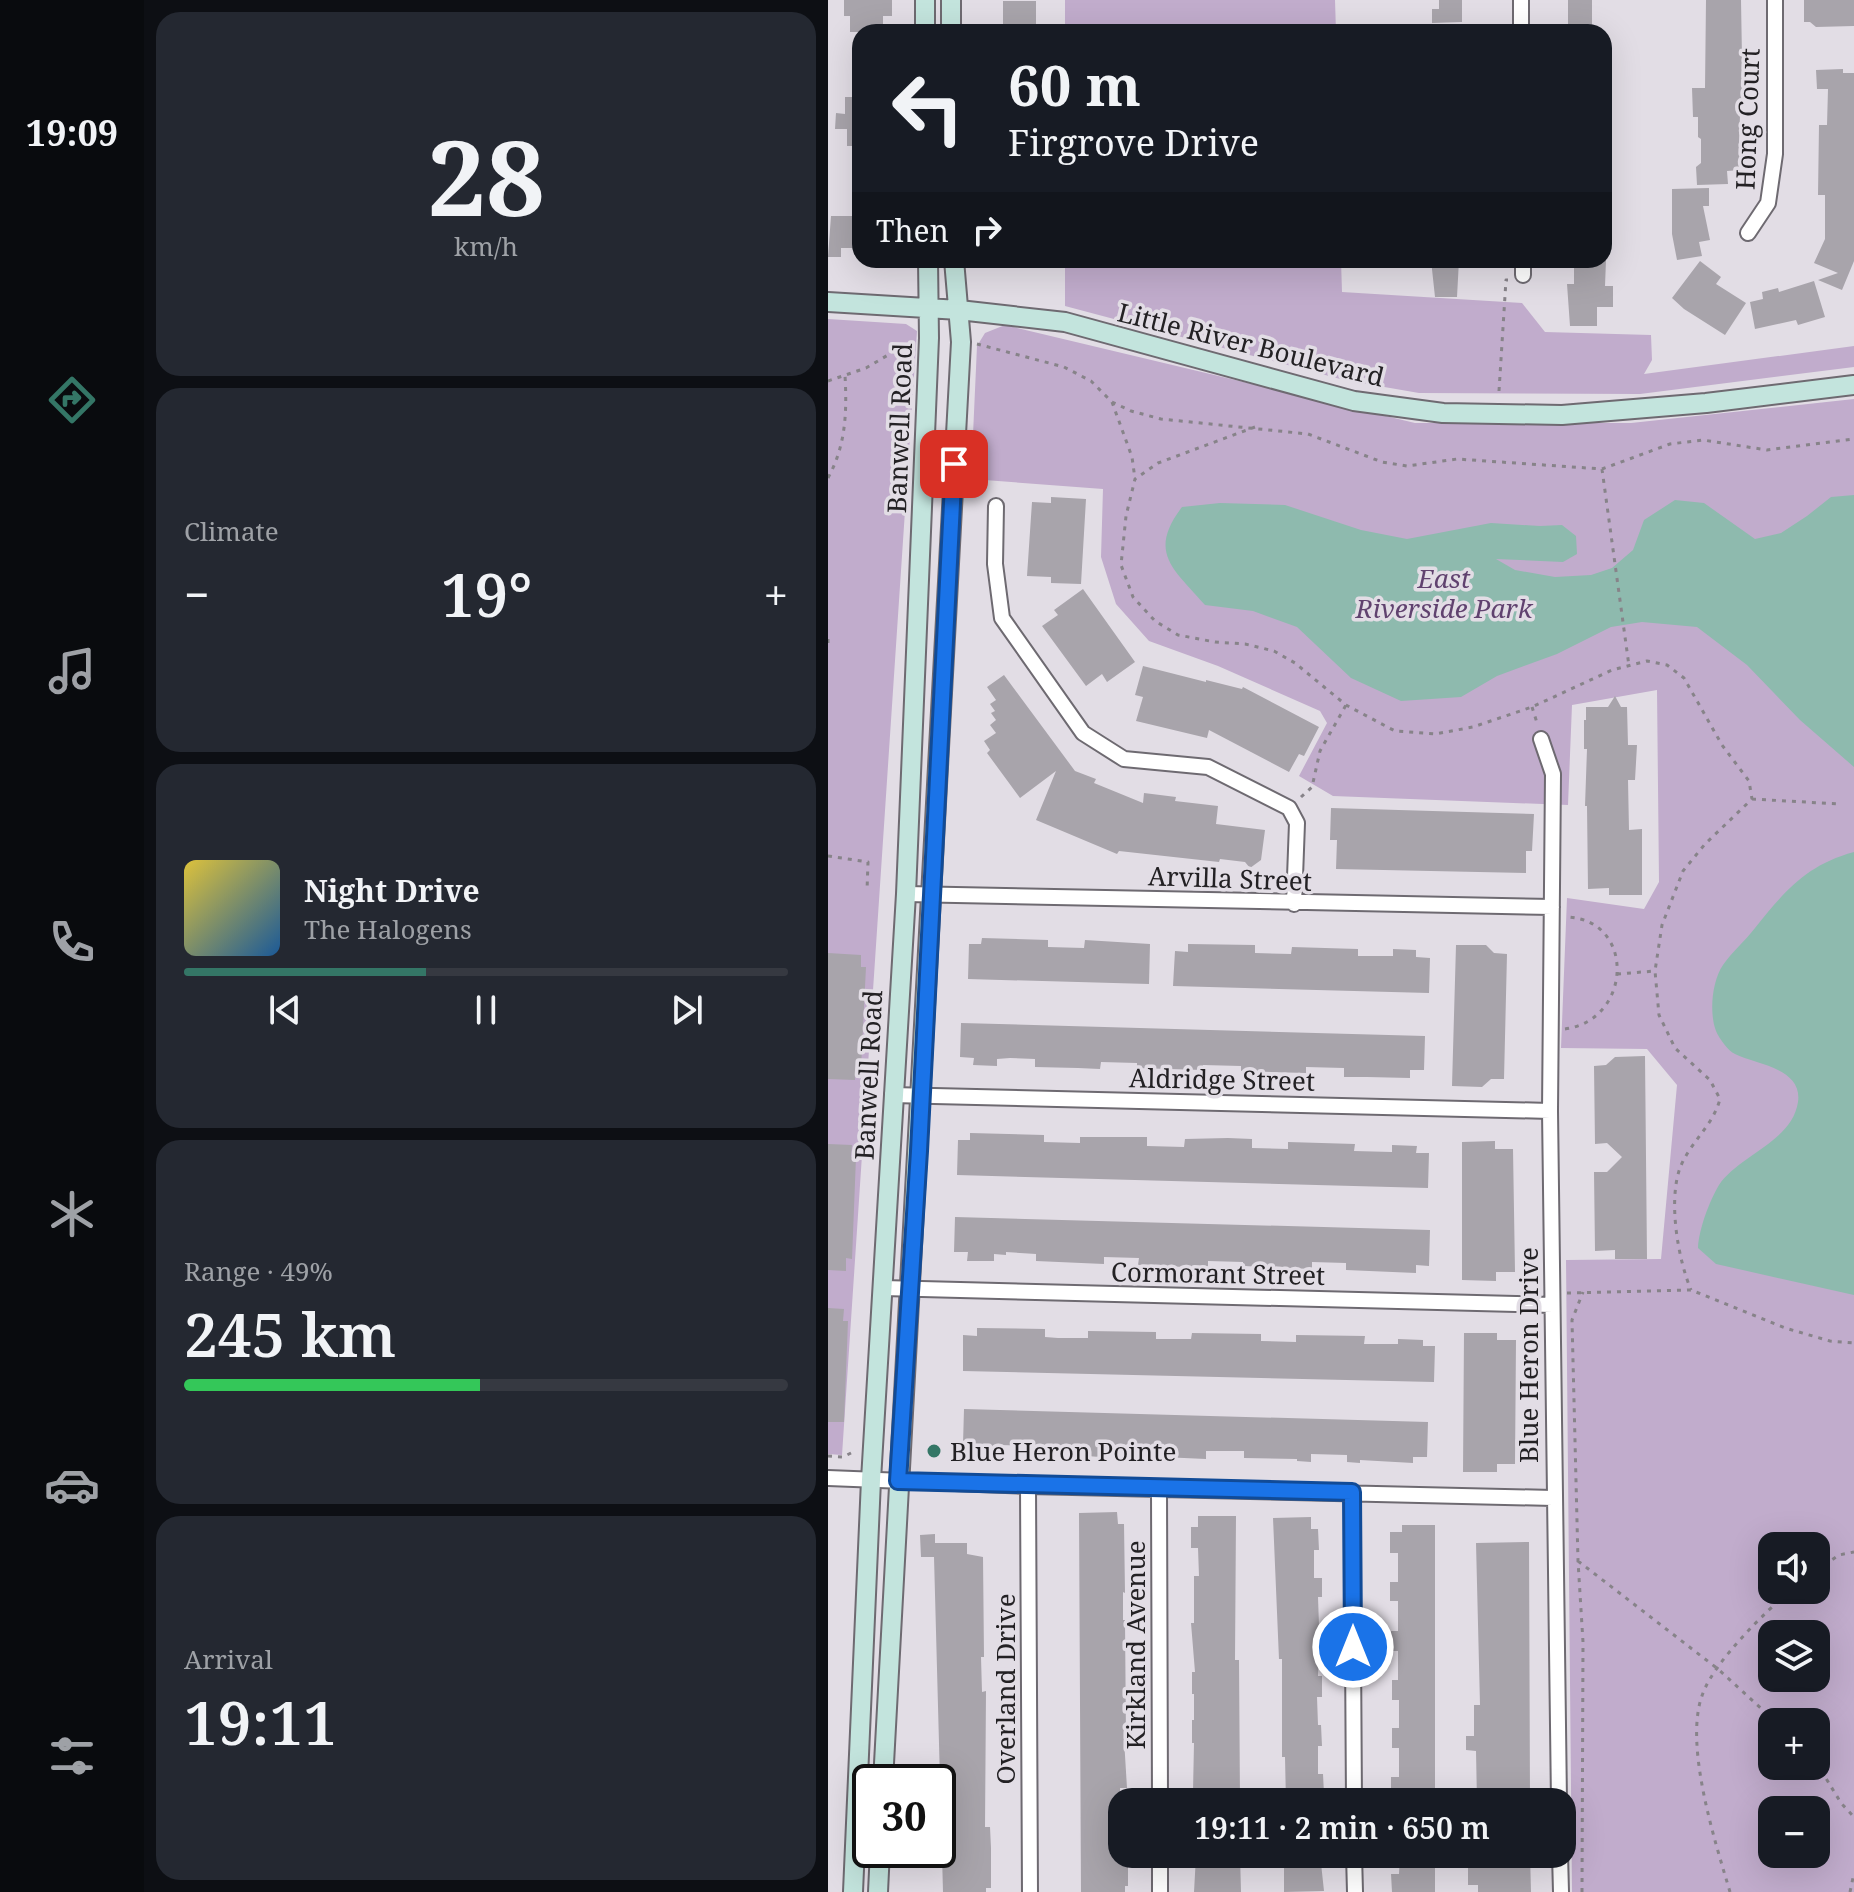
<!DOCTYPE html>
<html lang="en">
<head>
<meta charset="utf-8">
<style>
	:root { --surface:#171b24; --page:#242831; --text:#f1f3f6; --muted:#9ea1a6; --line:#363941; --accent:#347666 }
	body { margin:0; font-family:"Noto Serif",serif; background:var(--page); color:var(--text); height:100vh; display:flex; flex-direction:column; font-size:30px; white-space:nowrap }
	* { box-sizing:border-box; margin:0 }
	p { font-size:26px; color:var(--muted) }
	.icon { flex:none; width:44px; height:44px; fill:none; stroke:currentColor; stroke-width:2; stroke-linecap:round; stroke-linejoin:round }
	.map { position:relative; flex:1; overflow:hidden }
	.sheet { display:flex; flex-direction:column; gap:12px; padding:12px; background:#0d0f14; width:684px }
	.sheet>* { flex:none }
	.banner { position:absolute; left:24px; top:24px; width:760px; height:244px; border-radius:24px; box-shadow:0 8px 32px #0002; background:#171b24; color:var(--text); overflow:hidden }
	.controls { position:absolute; left:930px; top:1532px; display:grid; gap:16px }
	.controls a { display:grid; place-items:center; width:72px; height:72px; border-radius:16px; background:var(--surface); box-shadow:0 8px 32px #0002; font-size:40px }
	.speed { position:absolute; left:24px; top:1764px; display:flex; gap:16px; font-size:40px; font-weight:700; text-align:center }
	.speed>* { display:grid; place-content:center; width:104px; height:104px; border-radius:50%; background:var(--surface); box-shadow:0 8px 32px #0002; line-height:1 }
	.speed .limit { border:4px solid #111; border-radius:12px; background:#fff; color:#111 }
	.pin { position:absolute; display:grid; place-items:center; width:68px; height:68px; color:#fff; margin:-34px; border-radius:16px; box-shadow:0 4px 12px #0006 }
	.me { position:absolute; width:88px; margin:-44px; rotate:0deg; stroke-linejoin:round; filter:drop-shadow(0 0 6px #0008) }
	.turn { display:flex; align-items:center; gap:28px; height:168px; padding:0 24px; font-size:36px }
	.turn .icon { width:104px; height:104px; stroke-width:2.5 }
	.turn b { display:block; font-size:56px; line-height:68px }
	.then { display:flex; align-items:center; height:76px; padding:0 24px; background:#0003; gap:16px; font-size:30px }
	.big { font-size:60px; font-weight:600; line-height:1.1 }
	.sheet .card { flex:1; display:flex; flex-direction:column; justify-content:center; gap:12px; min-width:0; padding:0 28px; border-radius:24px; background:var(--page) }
	.sheet .dial { align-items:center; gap:0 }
	.dial b { font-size:104px; line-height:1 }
	.song { display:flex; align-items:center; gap:24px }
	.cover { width:96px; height:96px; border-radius:12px; background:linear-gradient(135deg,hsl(50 70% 55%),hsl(210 70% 35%)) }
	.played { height:8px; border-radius:4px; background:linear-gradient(90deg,var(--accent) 40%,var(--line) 40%) }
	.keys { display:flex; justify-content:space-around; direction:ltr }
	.heat { display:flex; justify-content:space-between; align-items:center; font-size:44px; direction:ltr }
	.charge { height:12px; border-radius:6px; background:linear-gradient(90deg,#34c759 49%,var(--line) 0) }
	.trip { position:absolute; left:280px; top:1788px; width:468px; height:80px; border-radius:24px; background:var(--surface); box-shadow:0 8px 32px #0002; font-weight:600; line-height:80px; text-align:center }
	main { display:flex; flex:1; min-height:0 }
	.dock { display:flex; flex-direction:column; width:144px; justify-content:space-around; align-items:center; background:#090b0e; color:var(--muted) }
	.dock .icon { width:56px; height:56px }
	.dock .current { color:var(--accent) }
	.dock b { font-size:36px; color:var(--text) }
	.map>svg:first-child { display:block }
</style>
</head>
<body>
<main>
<nav class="dock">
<b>19:09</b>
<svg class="icon current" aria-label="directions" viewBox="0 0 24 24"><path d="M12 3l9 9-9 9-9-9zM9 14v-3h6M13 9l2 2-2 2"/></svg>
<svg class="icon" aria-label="music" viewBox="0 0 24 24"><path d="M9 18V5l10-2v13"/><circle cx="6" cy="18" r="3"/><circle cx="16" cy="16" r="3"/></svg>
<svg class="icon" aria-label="phone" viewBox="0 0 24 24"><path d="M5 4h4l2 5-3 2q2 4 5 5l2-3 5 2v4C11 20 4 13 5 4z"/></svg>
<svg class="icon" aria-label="climate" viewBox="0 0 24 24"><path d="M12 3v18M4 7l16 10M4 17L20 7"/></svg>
<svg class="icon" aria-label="car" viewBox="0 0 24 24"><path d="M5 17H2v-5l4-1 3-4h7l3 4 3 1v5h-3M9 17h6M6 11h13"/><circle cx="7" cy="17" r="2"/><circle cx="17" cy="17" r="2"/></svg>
<svg class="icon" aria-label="filters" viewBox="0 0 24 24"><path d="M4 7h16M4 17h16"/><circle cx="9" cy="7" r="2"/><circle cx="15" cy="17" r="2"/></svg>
</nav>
<section class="sheet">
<div class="card dial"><b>28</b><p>km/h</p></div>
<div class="card"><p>Climate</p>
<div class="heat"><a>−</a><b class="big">19°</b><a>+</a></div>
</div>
<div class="card">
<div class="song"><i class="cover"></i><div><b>Night Drive</b><p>The Halogens</p></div></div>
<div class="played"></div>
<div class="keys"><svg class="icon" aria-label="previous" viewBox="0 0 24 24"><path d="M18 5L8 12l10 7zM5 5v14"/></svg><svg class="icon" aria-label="pause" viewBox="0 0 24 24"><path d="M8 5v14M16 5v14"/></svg><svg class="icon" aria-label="next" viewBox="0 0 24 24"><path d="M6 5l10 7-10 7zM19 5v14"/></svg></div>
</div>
<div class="card"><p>Range · 49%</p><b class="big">245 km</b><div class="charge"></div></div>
<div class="card"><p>Arrival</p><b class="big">19:11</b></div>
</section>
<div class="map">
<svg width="1026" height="1892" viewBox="0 0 1026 1892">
	<rect width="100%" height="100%" fill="#e2dde5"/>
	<path fill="#c1accc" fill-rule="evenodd" d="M237 0H507L508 32H237Z
		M237 260H513L514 292 694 303 717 332 823 335 824 360 816 374 1026 346V367L812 394 591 393 516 380 237 306Z
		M0 319 78 324 89 331 14 1455 0 1454Z
		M177 325 587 423H803L1026 399V1892H744L738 1260 833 1259 849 1085 819 1049 733 1048 739 898 816 909 831 882 829 690 744 705 740 805 505 796 471 776 499 723 492 711 390 666 321 641 288 604 273 557 275 489 143 479 149 346 157 333ZM944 1546H988V1590H944ZM944 1634H988V1678H944ZM944 1722H988V1766H944ZM944 1810H988V1854H944Z"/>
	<path fill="#8ebaae" d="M1026 495V767L972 720 919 665 869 627 814 622 783 627 729 654 669 676 633 697 573 701 523 678 469 627 425 611 377 605C346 569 319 553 354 507L392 503 457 505 533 530 579 539 663 523 712 526 734 525 748 536 749 554 735 562 668 559 687 570 727 577 763 575 784 568 805 550 816 520 847 500 876 503 927 539 953 533 979 516 1003 497Z
		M1026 852V1295L888 1264 870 1248C871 1229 881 1202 891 1185 911 1155 964 1142 970 1102 975 1068 927 1064 907 1054 900 1051 891 1038 888 1031 881 1013 884 981 895 965 904 952 917 941 927 928 957 891 978 865 1026 852Z"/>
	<path fill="#a8a4ab" d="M16 0H64V16H55V32H22V16H16Z
		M611 0H634V22L604 23V9H611Z
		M740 0H764V30H740Z
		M878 0H913L915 116H912L911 141 912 170 899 171 900 184 869 185 868 167 873 163V139L870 137V117H865L864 88H877Z
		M976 0H1026V26L988 27 982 22H976Z
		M175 1H208V25H175Z
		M1015 69V73H1026V261L1014 290 990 280 1010 273 986 263 997 239V195H990L991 125H999L1000 89H989L988 70Z
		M17 97H32V146H19V129H7L8 113 17 114Z
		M881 188V206H875L882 240 871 242 874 256 849 260 844 234V189Z
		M3 216H27V248H13V257H0Z
		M603 260H631L629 297H607Z
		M746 260H778L777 286H785V307H769V326H742L739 284H746Z
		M872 261 893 277 888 284 918 303 897 335 856 309 844 298Z
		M986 281 997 317 970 325 968 320 927 329 922 302 935 299 934 292 950 288 951 292Z
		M223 497 258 499 253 584 223 583V577L199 576 204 502 223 503Z
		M255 589 307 662 279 682 274 674 258 686 214 626 230 615 226 610Z
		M315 666 378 682V680L414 689 415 687 491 727 476 756 471 754 461 772 381 730 379 738 308 721 315 697 307 695Z
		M176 675 247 771 268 779 266 783 315 803 316 793 348 797 347 801 390 806 388 824 437 830 433 860 422 868 417 862 392 859 391 862 291 851 289 854 208 820 228 771 192 798 159 753 162 750 156 741 168 733 162 725 168 720 163 713 167 711 162 704 168 700 159 687Z
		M787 696 793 707H799L800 745H809L807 780H800L801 830 814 829V895H781V888L760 889 759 806H757L759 749H756V720H758V707H780Z
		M503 808 706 814 704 851H698V873L508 869 509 840H502Z
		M154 938 220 940V947L256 948 257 940 322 944 321 984 140 979 141 944H153Z
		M360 944 427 945V953L463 954 464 947 530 949V956H565V949L588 950V957L602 958 601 993 345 986 347 951 360 952Z
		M628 945H658L666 953 679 954 676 1079H663L654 1087 624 1086Z
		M0 953 33 955V967H38L33 1068H28L27 1080 0 1079Z
		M133 1023 597 1036 596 1070H582V1078L539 1077H516V1068L478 1067V1073L413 1071V1066L375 1065V1070L309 1068V1063L273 1062 272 1069 250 1068 207 1067V1059L182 1058 169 1059V1066L145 1065 146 1058 132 1057Z
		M817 1056 819 1259H787V1250L767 1251 766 1172H779L794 1157 779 1143 767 1144 766 1066 778 1065 787 1057Z
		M142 1133 216 1135V1142L252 1143V1137H319V1146L356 1147 357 1139 400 1138 424 1139V1148L460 1149V1142L527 1144 526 1151 564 1152V1145L589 1146 588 1153H601L600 1188 129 1175 130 1140H142Z
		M667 1141V1149H685L687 1272H668V1281L634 1280V1142Z
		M0 1144 24 1145 23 1157H28L24 1259 18 1258V1271L0 1270Z
		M127 1217 602 1230 601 1266 588 1265V1273L518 1270V1263L484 1262V1269L415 1266V1262L380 1261V1268L310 1265 311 1258 276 1257V1264L208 1261V1254L178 1252V1255L166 1254V1261H139L140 1252H126Z
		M0 1308 16 1309 15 1321H20L16 1422H0Z
		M149 1328 217 1329V1337L230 1338H260V1331L328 1332V1339H363L364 1333 433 1334V1341L468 1342V1335L537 1336 536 1344H570V1339L595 1340V1346H607L606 1382 135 1371V1335L149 1336Z
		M636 1333H669V1340H688L687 1464H669V1472H635Z
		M136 1409 600 1422 599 1457H585V1463L532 1460V1463L519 1462V1455L483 1454V1462L469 1461V1459L416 1458V1451H378V1459L312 1456V1448H273L272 1457 259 1456V1454L205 1453 206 1446 172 1445V1452H148V1444H135Z
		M289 1512 290 1524H296L297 1593 295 1592V1620H297L298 1739H296L299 1788H292L294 1854H298L300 1863V1886H297V1892H253L251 1513Z
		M370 1516H408L407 1660H411L412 1802H367V1792H365L366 1743H364V1720H366V1694H364V1672H367L363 1623H366V1576H371L370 1548H363V1527H370Z
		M483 1517V1529H490L491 1550H486V1578H494V1597H490L491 1626H495V1647H491L490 1676H494V1697H489L490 1725H493L494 1746H490V1774H495L496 1794H490V1802H458L457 1757H454V1659H451L445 1518Z
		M574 1525H607V1802H571V1797H563V1777H571V1748H564V1728H571V1700H564V1680H570V1651H563V1631H570V1601H562V1582H570V1553H562V1532H574Z
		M107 1534V1543H139V1554L155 1557 156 1657H153L154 1692 158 1691 157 1827H162L163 1848V1888H158V1892H115L106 1557H93L92 1535Z
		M701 1542 702 1800 649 1802 648 1751 638 1750V1736H646V1705H652L648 1543Z
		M456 1854H492L496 1891 456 1892Z
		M572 1854H607V1892H564L563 1874H571Z
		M651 1854H702L703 1892H650V1885H640V1867H652Z
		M412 1855 413 1892H366L368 1856Z"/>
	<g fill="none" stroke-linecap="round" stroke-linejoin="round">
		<g stroke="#6e6a71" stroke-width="18">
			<path id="street" d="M693 0V32
				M920 233 940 203 947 154V0
				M695 260V275
				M168 506 167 564 174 618 255 733 296 759 380 767 461 808 469 823 466 904
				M713 739 725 774 722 1111 731 1802
				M78 894 724 907
				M64 1095 722 1111
				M55 1288 724 1305
				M0 1478 200 1486 725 1498
				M200 1486 202 1892
				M331 1488 332 1802
				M524 1492 526 1802
				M332 1854V1892
				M526 1854 527 1892
				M732 1854 733 1892"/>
		</g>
		<g stroke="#6e6a71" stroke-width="22">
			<path id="secondary" d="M97 0V32
				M123 0V32
				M0 302 131 310 237 322 526 401 615 413 734 415 878 403 1026 385
				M55 1782 133 342 126 260
				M25 1892 43 1480 78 894 101 338 100 260
				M50 1892 52 1850"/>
		</g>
		<path stroke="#878389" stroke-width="3" stroke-dasharray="4 6" stroke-linecap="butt" d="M149 344 236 367 263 381 284 402 303 411 333 419 480 434 554 462 579 466 629 459 774 469 842 444 875 440 939 450 1026 439
			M0 381 38 368 82 342
			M671 391 678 280H680
			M284 402 304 457 307 479
			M427 427 330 463 307 479 298 516 293 565 305 597 327 621 350 635 387 642 417 644 446 651 467 663 518 705 567 731 607 734 645 727 704 707 784 670 819 661 839 665 856 678 894 745 921 781 924 799 877 844 855 871 834 925 827 971 831 1015 847 1048 882 1080 892 1099C885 1126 862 1142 852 1168 840 1201 850 1259 863 1290
			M774 469 801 666
			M0 478C18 445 19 412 17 375
			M0 639V644
			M704 707 710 726
			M473 797 484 787 492 751 518 705
			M924 799 1011 804
			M0 856 40 862 39 891
			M789 974 827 971
			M737 1029C804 1020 808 921 740 917
			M739 1293 863 1290 957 1328 1002 1341 1026 1343
			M0 1456 15 1457 27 1451
			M750 1561 890 1669 948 1722
			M988 1571 1011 1555 1026 1552
			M988 1762 1013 1803 1026 1817
			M754 1892 755 1642 750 1561 744 1320 755 1292
			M902 1892C887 1841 855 1743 875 1693 887 1661 937 1612 963 1590
			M1022 1892 1026 1873"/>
		<use href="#street" stroke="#fff" stroke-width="14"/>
		<use href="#secondary" stroke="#c3e4dd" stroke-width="18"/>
	</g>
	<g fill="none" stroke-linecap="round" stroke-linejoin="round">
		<g stroke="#114b97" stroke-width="20">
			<path id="route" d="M126 464 91 1151 70 1481 524 1492 525 1647"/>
		</g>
		<use href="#route" stroke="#1a73e8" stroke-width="14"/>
	</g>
	<circle fill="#347666" stroke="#e2dde5" stroke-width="3" cx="106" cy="1451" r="8"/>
	<g text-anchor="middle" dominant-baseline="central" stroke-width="7" stroke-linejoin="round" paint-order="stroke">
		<g font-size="26" fill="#232124" stroke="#e2dde5">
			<text transform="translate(919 119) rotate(-88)">Hong Court</text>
			<text transform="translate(423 344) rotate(14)">Little River Boulevard</text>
			<text transform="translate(71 428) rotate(-88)">Banwell Road</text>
			<text transform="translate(402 878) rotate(2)">Arvilla Street</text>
			<text transform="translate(40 1075) rotate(-87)">Banwell Road</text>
			<text transform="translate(394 1079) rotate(1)">Aldridge Street</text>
			<text transform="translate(390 1273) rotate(1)">Cormorant Street</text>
			<text transform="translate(700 1355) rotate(-90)">Blue Heron Drive</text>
			<text transform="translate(307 1645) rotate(-90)">Kirkland Avenue</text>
			<text transform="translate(177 1689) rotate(-90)">Overland Drive</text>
		</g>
		<g font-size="26" font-style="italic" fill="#60426f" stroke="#e2dde5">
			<text x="616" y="578">East<tspan x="616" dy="30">Riverside Park</tspan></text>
		</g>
		<g font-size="26" fill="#232124" stroke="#e2dde5" text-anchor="start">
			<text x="122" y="1451">Blue Heron Pointe</text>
		</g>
	</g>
</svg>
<div class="controls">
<a><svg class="icon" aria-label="sound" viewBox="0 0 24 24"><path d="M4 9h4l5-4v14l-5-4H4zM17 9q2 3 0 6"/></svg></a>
<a><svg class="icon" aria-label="layers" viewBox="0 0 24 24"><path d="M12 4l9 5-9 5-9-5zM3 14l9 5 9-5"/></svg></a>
<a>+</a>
<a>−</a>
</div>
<div class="speed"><div class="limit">30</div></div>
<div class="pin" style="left:126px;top:464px;background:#d93025"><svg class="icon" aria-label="arrive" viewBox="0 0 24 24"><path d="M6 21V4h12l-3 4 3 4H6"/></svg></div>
<svg class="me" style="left:525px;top:1647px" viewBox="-20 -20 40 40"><circle r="17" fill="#1a73e8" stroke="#fff" stroke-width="3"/><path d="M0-11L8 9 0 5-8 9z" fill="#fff"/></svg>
<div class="trip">19:11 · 2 min · 650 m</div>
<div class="banner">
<div class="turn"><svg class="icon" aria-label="left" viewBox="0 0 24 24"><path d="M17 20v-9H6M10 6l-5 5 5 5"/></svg><div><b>60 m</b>Firgrove Drive</div></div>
<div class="then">Then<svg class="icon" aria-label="right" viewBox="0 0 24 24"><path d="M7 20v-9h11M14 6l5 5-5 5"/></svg></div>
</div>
</div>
</main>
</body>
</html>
